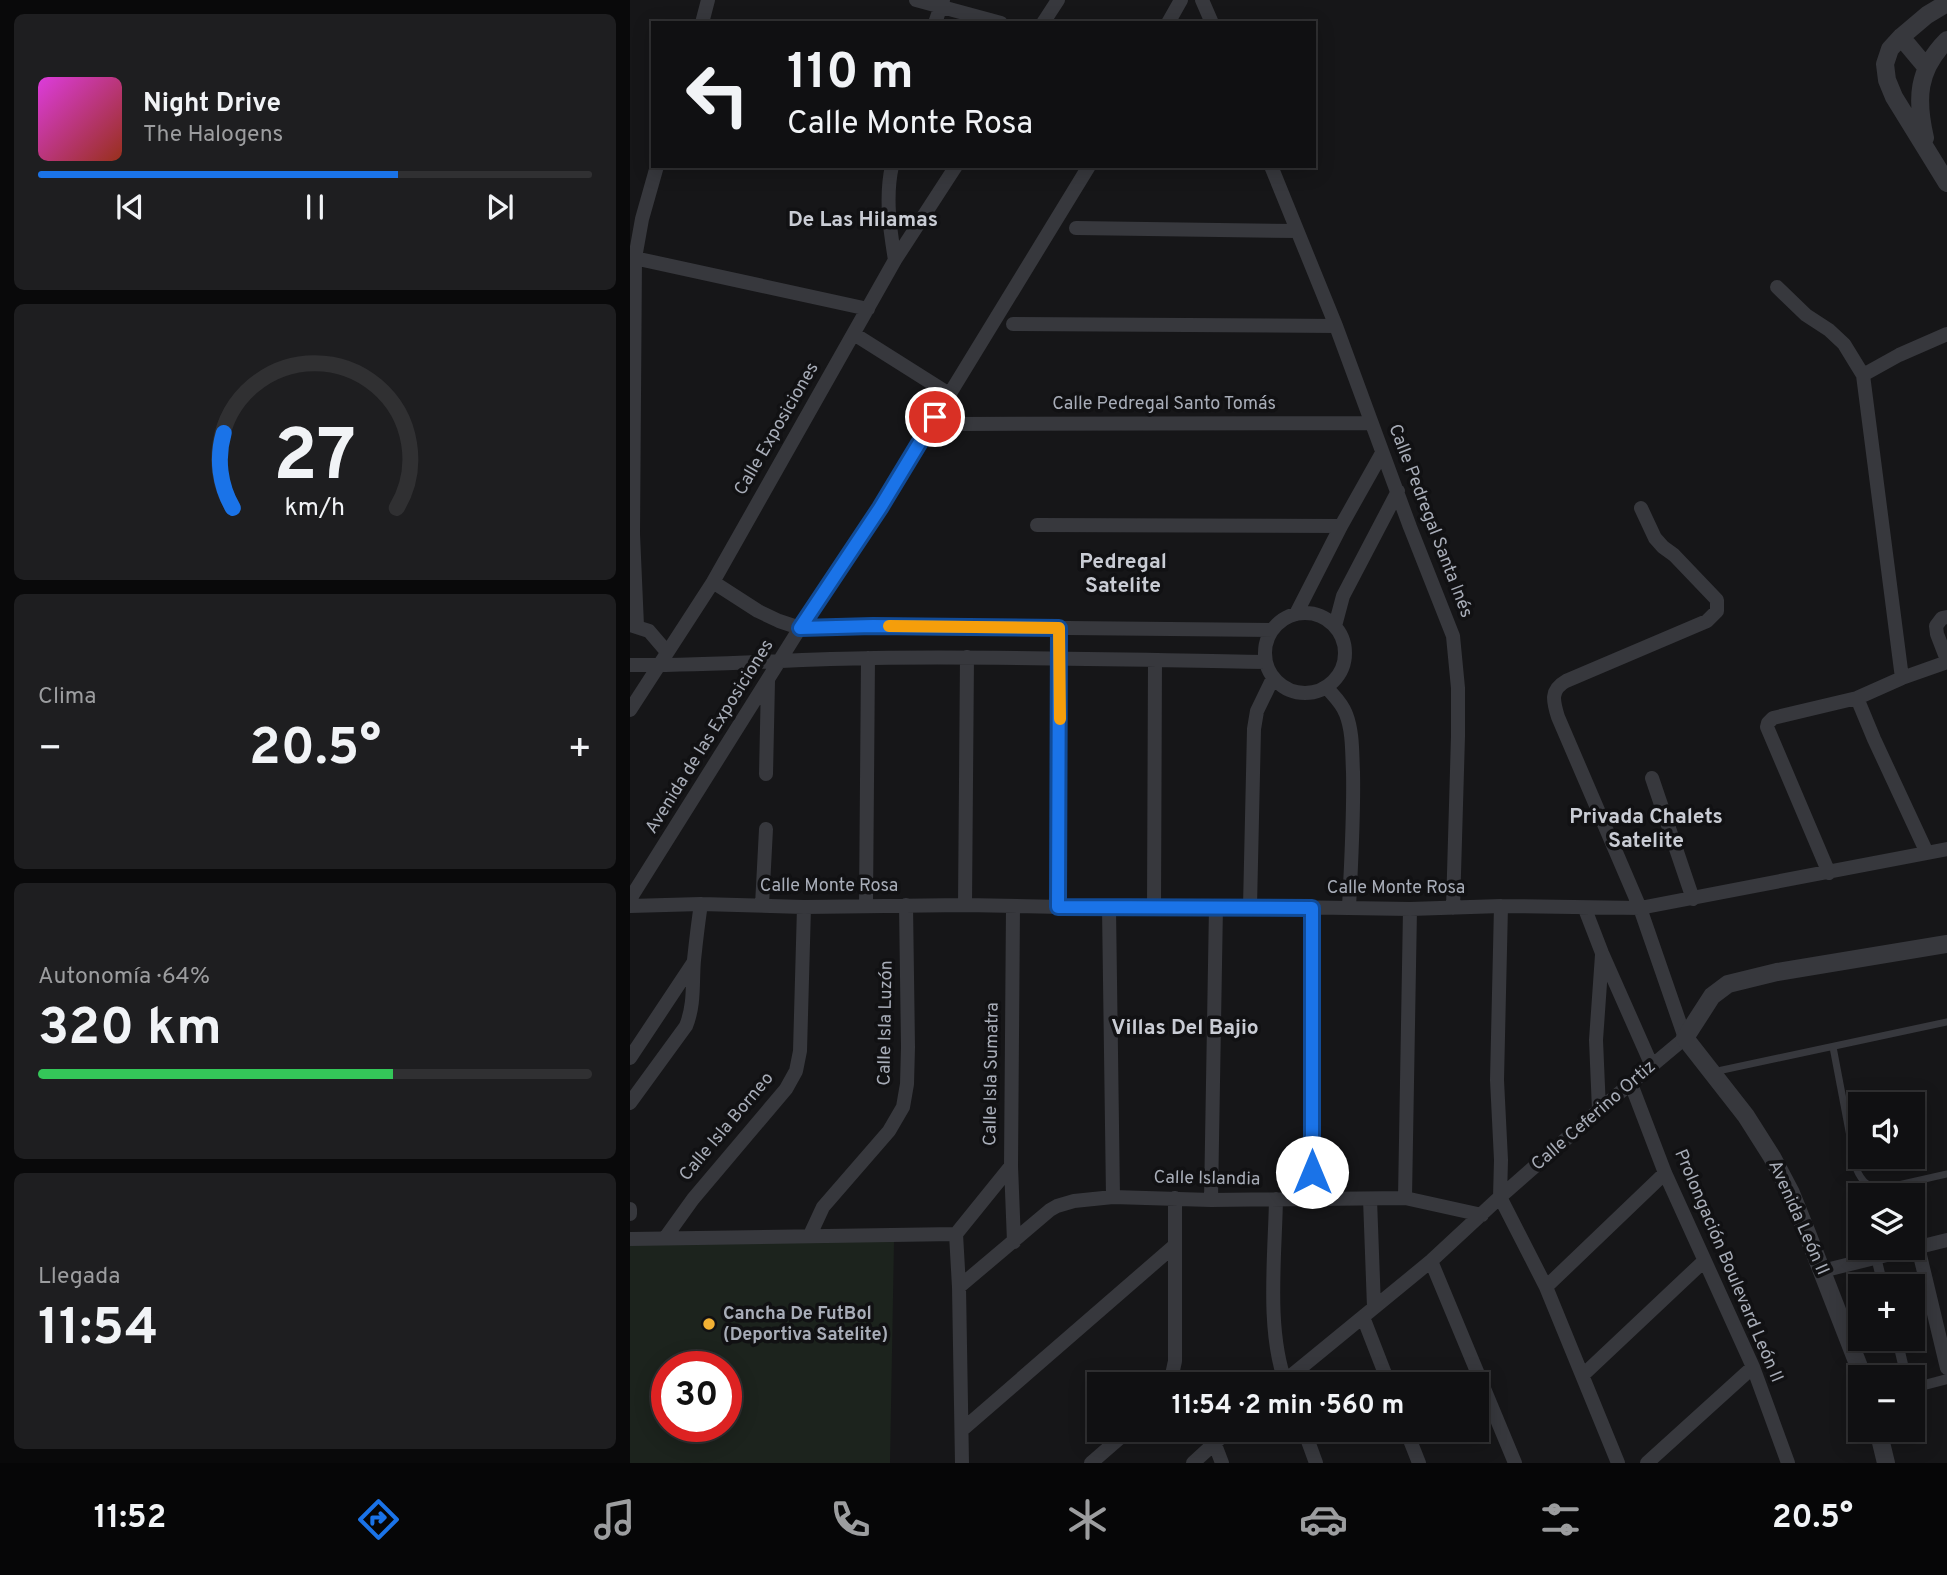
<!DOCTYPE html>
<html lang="es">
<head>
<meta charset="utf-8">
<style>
	:root { --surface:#101012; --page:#1e1e20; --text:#f1f3f6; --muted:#9c9d9f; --line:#303032; --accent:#1a73e8 }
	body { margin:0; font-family:Overpass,sans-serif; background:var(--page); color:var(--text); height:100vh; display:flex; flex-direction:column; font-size:26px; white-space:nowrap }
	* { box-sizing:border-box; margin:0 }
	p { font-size:23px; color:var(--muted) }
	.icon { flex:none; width:38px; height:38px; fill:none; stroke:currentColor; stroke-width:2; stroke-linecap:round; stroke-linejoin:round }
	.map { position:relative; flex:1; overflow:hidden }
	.panel { display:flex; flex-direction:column; gap:14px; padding:14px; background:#09090a; width:630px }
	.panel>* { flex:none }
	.top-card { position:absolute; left:21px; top:21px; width:665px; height:147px; border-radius:0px; box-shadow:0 4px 18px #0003,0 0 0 2px var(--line); background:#101012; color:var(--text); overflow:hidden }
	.buttons { position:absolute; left:1218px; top:1092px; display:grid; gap:14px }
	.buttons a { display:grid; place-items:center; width:77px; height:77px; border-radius:0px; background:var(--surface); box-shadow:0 4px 18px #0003,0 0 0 2px var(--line); font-size:35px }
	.speed { position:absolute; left:21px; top:1351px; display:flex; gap:14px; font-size:35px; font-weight:700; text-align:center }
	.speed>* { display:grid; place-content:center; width:91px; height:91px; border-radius:50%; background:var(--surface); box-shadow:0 4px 18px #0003,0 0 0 2px var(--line); line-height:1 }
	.speed .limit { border:10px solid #d22; background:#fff; color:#111 }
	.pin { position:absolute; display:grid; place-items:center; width:60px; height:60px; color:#fff; margin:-30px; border:4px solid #fff; border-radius:50%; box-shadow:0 2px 7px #0007 }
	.me { position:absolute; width:77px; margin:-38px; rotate:0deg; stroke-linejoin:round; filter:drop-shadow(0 0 5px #0008) }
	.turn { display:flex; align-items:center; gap:24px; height:147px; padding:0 21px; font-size:32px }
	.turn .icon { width:91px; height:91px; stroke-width:2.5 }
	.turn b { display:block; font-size:49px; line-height:60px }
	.big { font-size:52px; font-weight:700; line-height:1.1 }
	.panel .widget { flex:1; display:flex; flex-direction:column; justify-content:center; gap:10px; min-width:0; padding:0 24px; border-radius:10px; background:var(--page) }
	.panel .dial { align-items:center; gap:0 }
	.dial svg { height:182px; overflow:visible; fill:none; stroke:var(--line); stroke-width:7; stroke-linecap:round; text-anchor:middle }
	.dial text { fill:var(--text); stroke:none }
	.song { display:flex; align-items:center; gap:21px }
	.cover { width:84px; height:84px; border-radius:10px; background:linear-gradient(135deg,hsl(300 70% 55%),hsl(10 70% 35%)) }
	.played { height:7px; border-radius:4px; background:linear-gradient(90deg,var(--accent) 65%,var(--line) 65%) }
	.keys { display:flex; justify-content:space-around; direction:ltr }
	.heat { display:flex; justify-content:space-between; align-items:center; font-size:38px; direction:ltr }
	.charge { height:10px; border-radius:5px; background:linear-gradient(90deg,#34c759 64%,var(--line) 0) }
	.trip { position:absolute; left:457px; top:1372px; width:402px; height:70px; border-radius:0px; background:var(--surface); box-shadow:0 4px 18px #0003,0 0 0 2px var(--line); font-weight:700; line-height:70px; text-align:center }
	.tab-bar { display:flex; height:112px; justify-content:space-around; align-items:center; background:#060607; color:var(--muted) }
	.tab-bar .icon { width:49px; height:49px }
	.tab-bar .selected { color:var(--accent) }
	.tab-bar b { font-size:32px; color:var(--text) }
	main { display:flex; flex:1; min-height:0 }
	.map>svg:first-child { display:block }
</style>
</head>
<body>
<main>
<section class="panel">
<div class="widget">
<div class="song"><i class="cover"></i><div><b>Night Drive</b><p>The Halogens</p></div></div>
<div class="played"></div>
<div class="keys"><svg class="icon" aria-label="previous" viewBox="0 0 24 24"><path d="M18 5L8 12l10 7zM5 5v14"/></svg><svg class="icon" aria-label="pause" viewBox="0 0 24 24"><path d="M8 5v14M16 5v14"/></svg><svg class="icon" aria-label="next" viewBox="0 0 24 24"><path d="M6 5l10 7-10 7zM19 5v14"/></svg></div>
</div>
<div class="widget dial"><svg viewBox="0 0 100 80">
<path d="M14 69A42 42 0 1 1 86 69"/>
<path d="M14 69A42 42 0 0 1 10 36" stroke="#1a73e8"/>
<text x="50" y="56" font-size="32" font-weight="700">27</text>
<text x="50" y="72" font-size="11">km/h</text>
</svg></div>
<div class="widget"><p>Clima</p>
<div class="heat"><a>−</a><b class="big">20.5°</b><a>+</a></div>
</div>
<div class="widget"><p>Autonomía · 64%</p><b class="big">320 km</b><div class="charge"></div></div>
<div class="widget"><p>Llegada</p><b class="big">11:54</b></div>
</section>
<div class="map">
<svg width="1317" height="1463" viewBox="0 0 1317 1463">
	<rect width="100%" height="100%" fill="#161618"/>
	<path fill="#1c231d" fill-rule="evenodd" d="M0 1242H264L260 1463H0ZM37 1367H96V1426H37Z"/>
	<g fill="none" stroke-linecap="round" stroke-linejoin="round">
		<path stroke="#37383d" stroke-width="7" d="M1203 1047 1226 1168C1232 1183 1239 1188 1255 1188L1317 1174
			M1083 1072 1317 1022"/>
		<path stroke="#37383d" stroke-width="10" d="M1246 1257 1253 1286
			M1267 1339 1276 1377
			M1283 1388 1317 1379"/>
		<path stroke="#37383d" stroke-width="14" d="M286 0 371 23
			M572 0 582 23
			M72 23 78 0
			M305 23 313 0
			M413 23 428 0
			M538 23 551 0
			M262 166C255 197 260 230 265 260
			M641 166 706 326 780 527 823 636 828 688V736L823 908
			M446 228 667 231
			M0 257 238 309
			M1147 287 1176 315 1199 330 1214 344 1233 375 1269 355 1317 334
			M383 324 706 326
			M224 334 319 394
			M1233 375 1272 678
			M327 424 741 423
			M407 525 711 526
			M83 582 128 611 149 621 170 628 243 626 642 630
			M635 653a40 40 0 1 1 80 0a40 40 0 1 1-80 0Z
			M666 614 711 526 752 453
			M1317 617 1312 618 1306 626 1307 634 1317 660
			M0 625 19 631 37 652
			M7 626 3 534 5 258 12 219 27 166
			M705 626 713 596 768 491
			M0 665C81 666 163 659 244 658 375 656 505 660 636 662
			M697 688C704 696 712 703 716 714 723 732 722 753 723 772 724 817 721 863 719 908
			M1227 698 1244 739 1297 853
			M0 710 83 582 265 260 326 166
			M136 774 138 681
			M1022 778 1063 899
			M1199 873 1137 727 1138 723 1143 718 1227 698 1272 678 1317 662
			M0 899 170 628 250 508 459 166
			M132 905 136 829
			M236 905 238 658
			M335 905 337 657
			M0 906 71 904 174 907 335 905 479 908 586 906 780 909 871 906 1010 908 1317 849
			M383 906 381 1166 384 1242
			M871 906 867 1080 871 1160 870 1197 916 1287 988 1463
			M428 907 429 628
			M524 907 525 660
			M620 907 624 729 627 711 643 678
			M479 908 483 1197
			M682 908 683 1198
			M955 909 972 953 1022 1066
			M0 1058 63 963
			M1001 1084 1035 1173 1123 1367 1158 1463
			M0 1103 56 1026C65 1004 62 982 64 960 66 941 68 923 71 904
			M969 1110 966 1040 972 955
			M775 1198 780 909
			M646 1199C645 1257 636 1330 656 1384
			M740 1199 744 1307
			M581 1200 586 906
			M0 1209V1214
			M326 1234 329 1287 332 1463
			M326 1234 381 1166
			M180 1235 193 1207 259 1131 273 1107 277 1084 278 1047 276 905
			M35 1238 63 1199 156 1089 166 1071 170 1051 174 907
			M0 1239 326 1234
			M1288 1247 1317 1368
			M801 1261 885 1463
			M1192 1271 1317 1240
			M329 1287 420 1210 427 1206 444 1201 483 1197 581 1200 775 1198 852 1215
			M916 1287 1035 1173
			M733 1317 759 1384
			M953 1375 1074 1261
			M540 1384 545 1361V1198
			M651 1384 801 1261 870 1197 969 1110 1055 1038 1010 908 928 717C923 701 920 690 936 681L1077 621 1087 611V600L1044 555 1033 547 1025 538 1011 508
			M332 1430 544 1246
			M674 1430 686 1463
			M776 1430 789 1463
			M584 1442 592 1463
			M461 1463 499 1430
			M563 1463 599 1430
			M1017 1463 1123 1367"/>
		<path stroke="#37383d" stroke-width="18" d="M1317 3 1297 15 1271 37 1260 49 1255 64 1257 80 1264 97 1317 183
			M1271 37 1297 68
			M1295 138C1286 99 1287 70 1317 40
			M1233 1377 1177 1233 1161 1193 1142 1157 1116 1116 1055 1038 1082 996 1098 984 1147 972 1317 944
			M1248 1430 1256 1463"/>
	</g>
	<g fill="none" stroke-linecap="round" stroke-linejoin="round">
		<g stroke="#114b97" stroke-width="18">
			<path id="route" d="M305 417 250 508 170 628 243 626 429 628 428 907 682 908V1172"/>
		</g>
		<use href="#route" stroke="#1a73e8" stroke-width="12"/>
		<path stroke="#f59e0b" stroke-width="12" d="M259 626 429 628 430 719"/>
	</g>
	<circle fill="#f2b134" stroke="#111113" stroke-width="2.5" cx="79" cy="1324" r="7"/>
	<g text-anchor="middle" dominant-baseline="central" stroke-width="7" stroke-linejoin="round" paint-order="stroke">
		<g font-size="18" fill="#a8adb8" stroke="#111113">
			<text x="534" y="404">Calle Pedregal Santo Tomás</text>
			<text transform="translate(147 429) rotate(-60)">Calle Exposiciones</text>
			<text transform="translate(800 521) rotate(69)">Calle Pedregal Santa Inés</text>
			<text transform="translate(80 737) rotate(-58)">Avenida de las Exposiciones</text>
			<text x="199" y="886">Calle Monte Rosa</text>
			<text x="766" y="888">Calle Monte Rosa</text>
			<text transform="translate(256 1023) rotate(-89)">Calle Isla Luzón</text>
			<text transform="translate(362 1074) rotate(-89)">Calle Isla Sumatra</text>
			<text transform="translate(964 1116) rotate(-41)">Calle Ceferino Ortiz</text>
			<text transform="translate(97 1127) rotate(-50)">Calle Isla Borneo</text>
			<text transform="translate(577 1179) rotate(1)">Calle Islandia</text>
			<text transform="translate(1168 1218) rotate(66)">Avenida León II</text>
			<text transform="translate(1098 1266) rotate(67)">Prolongación Boulevard León II</text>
		</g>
		<g font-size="18" font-weight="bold" fill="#a8adb8" stroke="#111113" text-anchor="start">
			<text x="93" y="1314">Cancha De FutBol<tspan x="93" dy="21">(Deportiva Satelite)</tspan></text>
		</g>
		<g font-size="21" font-weight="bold" fill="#c9ccd4" stroke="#111113">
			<text x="233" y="220">De Las Hilamas</text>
			<text x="493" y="562">Pedregal<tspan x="493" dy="24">Satelite</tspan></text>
			<text x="1016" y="817">Privada Chalets<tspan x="1016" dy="24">Satelite</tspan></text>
			<text x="555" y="1028">Villas Del Bajio</text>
		</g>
	</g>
</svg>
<div class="buttons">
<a><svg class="icon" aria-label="sound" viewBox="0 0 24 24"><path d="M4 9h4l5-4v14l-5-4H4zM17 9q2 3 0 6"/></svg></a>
<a><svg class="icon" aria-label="layers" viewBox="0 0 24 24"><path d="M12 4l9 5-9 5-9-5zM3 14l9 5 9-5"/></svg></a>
<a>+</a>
<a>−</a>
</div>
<div class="speed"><div class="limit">30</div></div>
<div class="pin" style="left:305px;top:417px;background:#d93025"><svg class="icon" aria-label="arrive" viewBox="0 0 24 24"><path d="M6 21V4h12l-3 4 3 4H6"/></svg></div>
<svg class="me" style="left:682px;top:1172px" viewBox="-20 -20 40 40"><circle r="19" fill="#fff"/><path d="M0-13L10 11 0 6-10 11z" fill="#1a73e8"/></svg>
<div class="trip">11:54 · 2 min · 560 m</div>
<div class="top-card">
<div class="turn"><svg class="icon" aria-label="left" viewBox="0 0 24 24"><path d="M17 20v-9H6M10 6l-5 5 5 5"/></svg><div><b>110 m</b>Calle Monte Rosa</div></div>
</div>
</div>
</main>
<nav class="tab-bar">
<b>11:52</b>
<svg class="icon selected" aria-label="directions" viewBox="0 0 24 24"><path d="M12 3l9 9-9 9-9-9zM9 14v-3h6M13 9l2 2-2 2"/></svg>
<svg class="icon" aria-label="music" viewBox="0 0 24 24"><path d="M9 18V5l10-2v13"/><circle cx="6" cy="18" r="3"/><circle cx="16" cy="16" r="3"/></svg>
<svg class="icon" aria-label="phone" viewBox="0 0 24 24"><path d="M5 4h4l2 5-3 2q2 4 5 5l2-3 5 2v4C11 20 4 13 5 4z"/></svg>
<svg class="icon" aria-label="climate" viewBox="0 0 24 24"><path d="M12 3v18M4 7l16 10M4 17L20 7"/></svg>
<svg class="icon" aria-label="car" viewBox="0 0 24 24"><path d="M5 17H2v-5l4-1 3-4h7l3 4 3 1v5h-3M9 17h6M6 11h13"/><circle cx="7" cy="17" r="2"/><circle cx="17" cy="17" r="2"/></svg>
<svg class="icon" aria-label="filters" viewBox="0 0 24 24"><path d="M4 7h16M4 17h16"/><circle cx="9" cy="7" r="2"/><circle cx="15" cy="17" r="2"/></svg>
<b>20.5°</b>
</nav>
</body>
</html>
